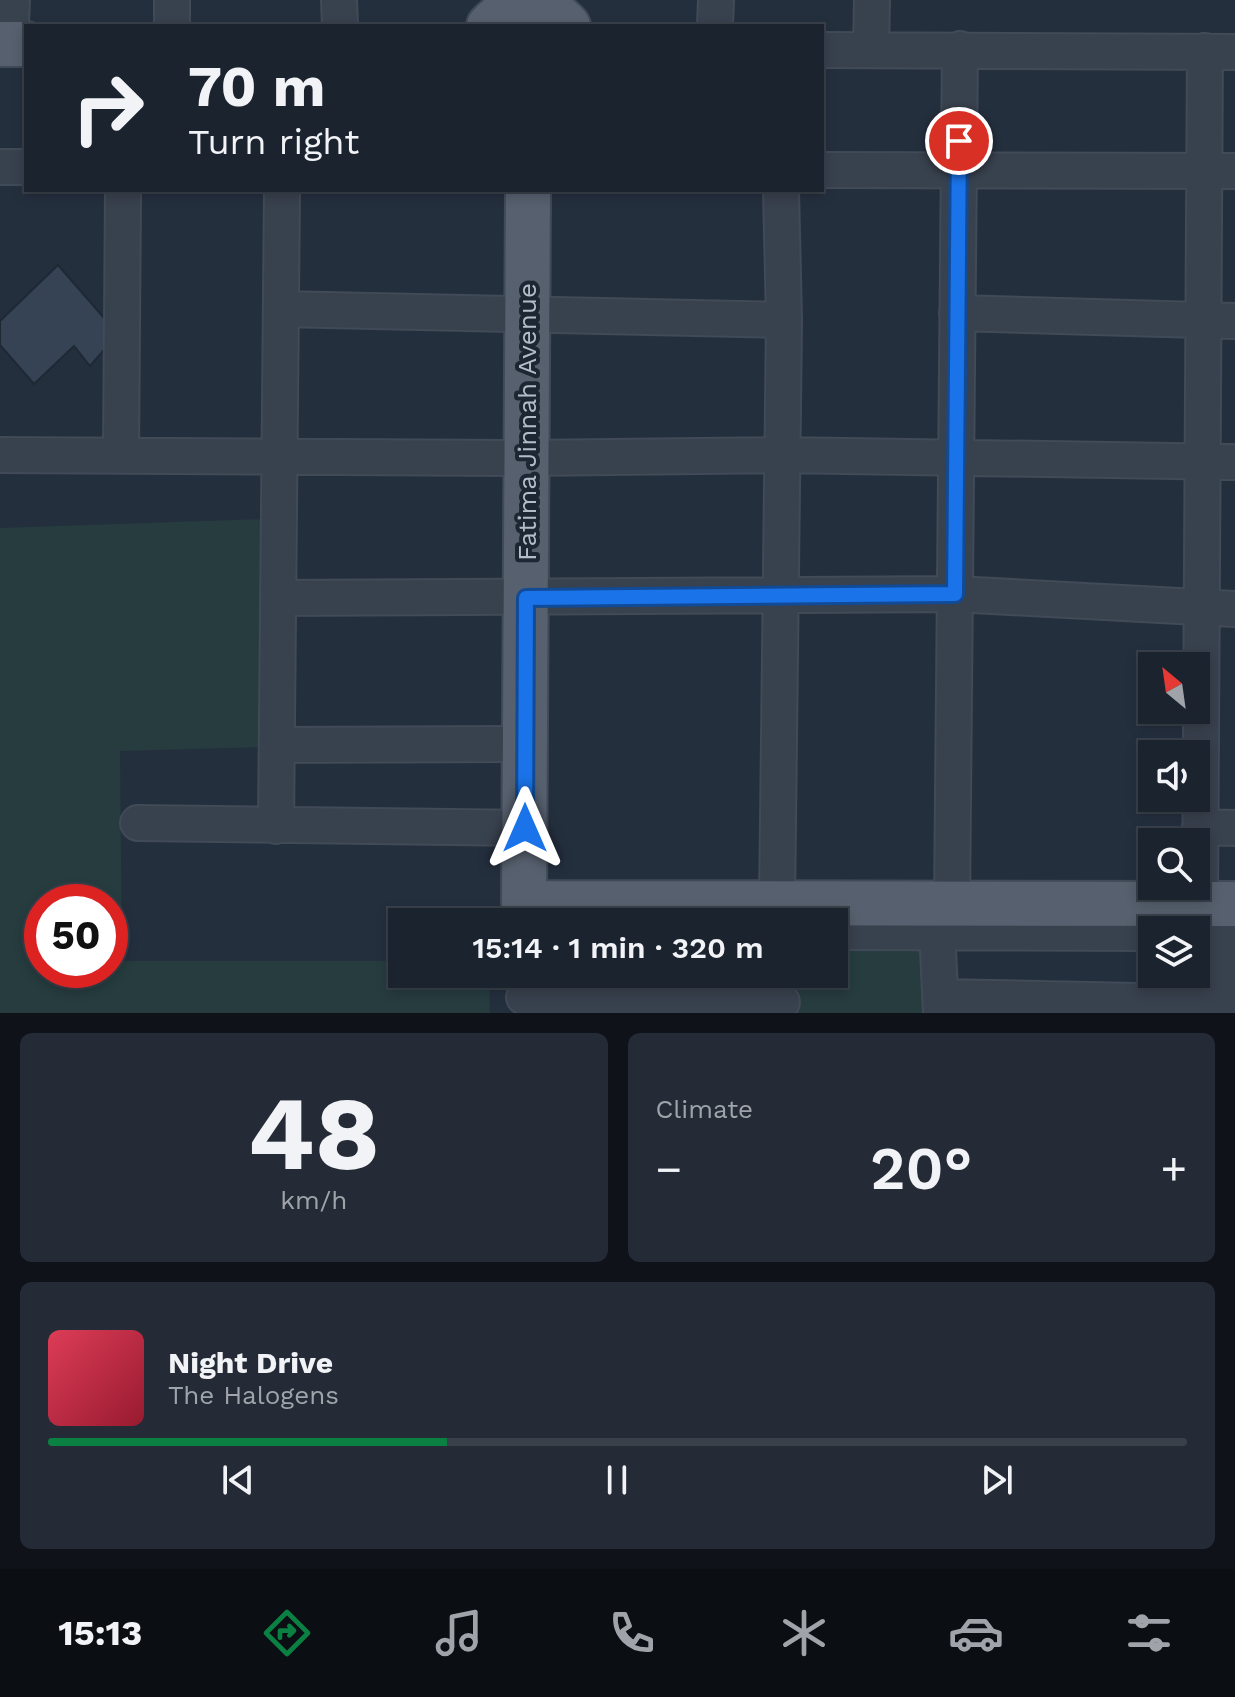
<!DOCTYPE html>
<html lang="en">
<head>
<meta charset="utf-8">
<style>
	:root { --surface:#1b232e; --page:#242b36; --text:#f1f3f6; --muted:#a0a4aa; --line:#39404a; --accent:#0b8043 }
	body { margin:0; font-family:"Work Sans",sans-serif; background:var(--page); color:var(--text); height:100vh; display:flex; flex-direction:column; font-size:30px; white-space:nowrap }
	* { box-sizing:border-box; margin:0 }
	p { font-size:26px; color:var(--muted) }
	.icon { flex:none; width:44px; height:44px; fill:none; stroke:currentColor; stroke-width:2; stroke-linecap:round; stroke-linejoin:round }
	.map { position:relative; height:1013px; overflow:hidden }
	.sheet { display:flex; flex-direction:column; gap:20px; padding:20px; background:#0f1319; flex:1 }
	.sheet>* { flex:none }
	.guide { position:absolute; left:24px; top:24px; width:800px; height:168px; border-radius:0px; box-shadow:0 4px 12px #0003,0 0 0 2px var(--line); background:#1b232e; color:var(--text); overflow:hidden }
	.needle { width:52px; rotate:331deg }
	.tools { position:absolute; left:1138px; top:652px; display:grid; gap:16px }
	.tools a { display:grid; place-items:center; width:72px; height:72px; border-radius:0px; background:var(--surface); box-shadow:0 4px 12px #0003,0 0 0 2px var(--line); font-size:40px }
	.speed { position:absolute; left:24px; top:884px; display:flex; gap:16px; font-size:40px; font-weight:700; text-align:center }
	.speed>* { display:grid; place-content:center; width:104px; height:104px; border-radius:50%; background:var(--surface); box-shadow:0 4px 12px #0003,0 0 0 2px var(--line); line-height:1 }
	.speed .limit { border:12px solid #d22; background:#fff; color:#111 }
	.pin { position:absolute; display:grid; place-items:center; width:68px; height:68px; color:#fff; margin:-34px; border:4px solid #fff; border-radius:50%; box-shadow:0 2px 8px #0007 }
	.me { position:absolute; width:88px; margin:-44px; rotate:0deg; stroke-linejoin:round; filter:drop-shadow(0 0 6px #0008) }
	.turn { display:flex; align-items:center; gap:28px; height:168px; padding:0 32px; font-size:36px }
	.turn .icon { width:104px; height:104px; stroke-width:2.5 }
	.turn b { display:block; font-size:56px; line-height:68px }
	.big { font-size:60px; font-weight:600; line-height:1.1 }
	.sheet .tile { flex:1; display:flex; flex-direction:column; justify-content:center; gap:12px; min-width:0; padding:0 28px; border-radius:12px; background:var(--page) }
	.sheet .dial { align-items:center; gap:0 }
	.dial b { font-size:104px; line-height:1 }
	.song { display:flex; align-items:center; gap:24px }
	.cover { width:96px; height:96px; border-radius:12px; background:linear-gradient(135deg,hsl(350 70% 55%),hsl(350 70% 35%)) }
	.played { height:8px; border-radius:4px; background:linear-gradient(90deg,var(--accent) 35%,var(--line) 35%) }
	.keys { display:flex; justify-content:space-around; direction:ltr }
	.heat { display:flex; justify-content:space-between; align-items:center; font-size:44px; direction:ltr }
	.sheet .tiles { flex:1; display:grid; gap:20px; grid-template-columns:1fr 1fr }
	.tile:last-child { grid-column:span 2 }
	.trip { position:absolute; left:388px; top:908px; width:460px; height:80px; border-radius:0px; background:var(--surface); box-shadow:0 4px 12px #0003,0 0 0 2px var(--line); font-weight:600; line-height:80px; text-align:center }
	.tab-bar { display:flex; height:128px; justify-content:space-around; align-items:center; background:#0b0e12; color:var(--muted) }
	.tab-bar .icon { width:56px; height:56px }
	.tab-bar .on { color:var(--accent) }
	.tab-bar b { font-size:36px; color:var(--text) }
	.map>svg:first-child { display:block }
</style>
</head>
<body>
<div class="map">
<svg width="1235" height="1013" viewBox="0 0 1235 1013">
	<rect width="100%" height="100%" fill="#242f3e"/>
	<path fill="#263c3f" fill-rule="evenodd" d="M267 519 269 747 120 751 122 961H402V974H489L490 1013H0V528ZM42 902H110V970H42Z
		M952 930 958 1013H792L794 974H834V932Z"/>
	<path fill="#364354" stroke="#1f2835" stroke-width="2" d="M58 265 118 334 90 366 74 346 34 384 0 345V321Z"/>
	<g fill="none" stroke-linecap="round" stroke-linejoin="round">
		<g stroke="#414a57" stroke-width="38">
			<path id="minor" d="M339 0 340 26
				M172 26V0
				M715 26 716 0
				M10 44 12 0
				M822 50 1235 52
				M871 50 872 0
				M0 167H26
				M822 170 1235 171
				M281 309 784 320
				M957 313 1235 321
				M0 455 527 458 782 455 1235 462
				M121 455 123 190
				M279 598 955 594 1235 609
				M277 745 525 744
				M138 823 525 828
				M276 826 282 190
				M1200 827 1235 828
				M777 904 784 320 781 190
				M952 904 960 49
				M1200 904 1205 51
				M1225 904 1227 1013
				M936 908 941 1013
				M834 932 1152 933
				M524 997 782 1002
				M940 997 1235 1003"/>
		</g>
		<g stroke="#414a57" stroke-width="48">
			<path id="major" d="M489 26C512 0 546 0 568 26
				M0 44H26
				M528 190 524 903 1235 904"/>
		</g>
		<use href="#minor" stroke="#38414e" stroke-width="34"/>
		<use href="#major" stroke="#56606e" stroke-width="44"/>
	</g>
	<g fill="none" stroke-linecap="round" stroke-linejoin="round">
		<g stroke="#114b97" stroke-width="20">
			<path id="route" d="M525 828 526 598 955 594 959 141"/>
		</g>
		<use href="#route" stroke="#1a73e8" stroke-width="14"/>
	</g>
	<g text-anchor="middle" dominant-baseline="central" stroke-width="8" stroke-linejoin="round" paint-order="stroke">
		<g font-size="26" fill="#b4bcc9" stroke="#1d2633">
			<text transform="translate(527 422) rotate(-90)">Fatima Jinnah Avenue</text>
		</g>
	</g>
</svg>
<div class="tools">
<a><svg class="needle" viewBox="-14 -14 28 28"><path d="M0-13l5 13h-10z" fill="#e53935"/><path d="M0 13l5-13h-10z" fill="#a0a4aa"/></svg></a>
<a><svg class="icon" aria-label="sound" viewBox="0 0 24 24"><path d="M4 9h4l5-4v14l-5-4H4zM17 9q2 3 0 6"/></svg></a>
<a><svg class="icon" aria-label="search" viewBox="0 0 24 24"><circle cx="10" cy="10" r="6"/><path d="M15 15l6 6"/></svg></a>
<a><svg class="icon" aria-label="layers" viewBox="0 0 24 24"><path d="M12 4l9 5-9 5-9-5zM3 14l9 5 9-5"/></svg></a>
</div>
<div class="speed"><div class="limit">50</div></div>
<div class="pin" style="left:959px;top:141px;background:#d93025"><svg class="icon" aria-label="arrive" viewBox="0 0 24 24"><path d="M6 21V4h12l-3 4 3 4H6"/></svg></div>
<svg class="me" style="left:525px;top:828px" viewBox="-20 -20 40 40"><path d="M0-17L14 15 0 8-14 15z" fill="#1a73e8" stroke="#fff" stroke-width="4"/></svg>
<div class="trip">15:14 · 1 min · 320 m</div>
<div class="guide">
<div class="turn"><svg class="icon" aria-label="right" viewBox="0 0 24 24"><path d="M7 20v-9h11M14 6l5 5-5 5"/></svg><div><b>70 m</b>Turn right</div></div>
</div>
</div>
<section class="sheet">
<div class="tiles">
<div class="tile dial"><b>48</b><p>km/h</p></div>
<div class="tile"><p>Climate</p>
<div class="heat"><a>−</a><b class="big">20°</b><a>+</a></div>
</div>
<div class="tile">
<div class="song"><i class="cover"></i><div><b>Night Drive</b><p>The Halogens</p></div></div>
<div class="played"></div>
<div class="keys"><svg class="icon" aria-label="previous" viewBox="0 0 24 24"><path d="M18 5L8 12l10 7zM5 5v14"/></svg><svg class="icon" aria-label="pause" viewBox="0 0 24 24"><path d="M8 5v14M16 5v14"/></svg><svg class="icon" aria-label="next" viewBox="0 0 24 24"><path d="M6 5l10 7-10 7zM19 5v14"/></svg></div>
</div>
</div>
</section>
<nav class="tab-bar">
<b>15:13</b>
<svg class="icon on" aria-label="directions" viewBox="0 0 24 24"><path d="M12 3l9 9-9 9-9-9zM9 14v-3h6M13 9l2 2-2 2"/></svg>
<svg class="icon" aria-label="music" viewBox="0 0 24 24"><path d="M9 18V5l10-2v13"/><circle cx="6" cy="18" r="3"/><circle cx="16" cy="16" r="3"/></svg>
<svg class="icon" aria-label="phone" viewBox="0 0 24 24"><path d="M5 4h4l2 5-3 2q2 4 5 5l2-3 5 2v4C11 20 4 13 5 4z"/></svg>
<svg class="icon" aria-label="climate" viewBox="0 0 24 24"><path d="M12 3v18M4 7l16 10M4 17L20 7"/></svg>
<svg class="icon" aria-label="car" viewBox="0 0 24 24"><path d="M5 17H2v-5l4-1 3-4h7l3 4 3 1v5h-3M9 17h6M6 11h13"/><circle cx="7" cy="17" r="2"/><circle cx="17" cy="17" r="2"/></svg>
<svg class="icon" aria-label="filters" viewBox="0 0 24 24"><path d="M4 7h16M4 17h16"/><circle cx="9" cy="7" r="2"/><circle cx="15" cy="17" r="2"/></svg>
</nav>
</body>
</html>
